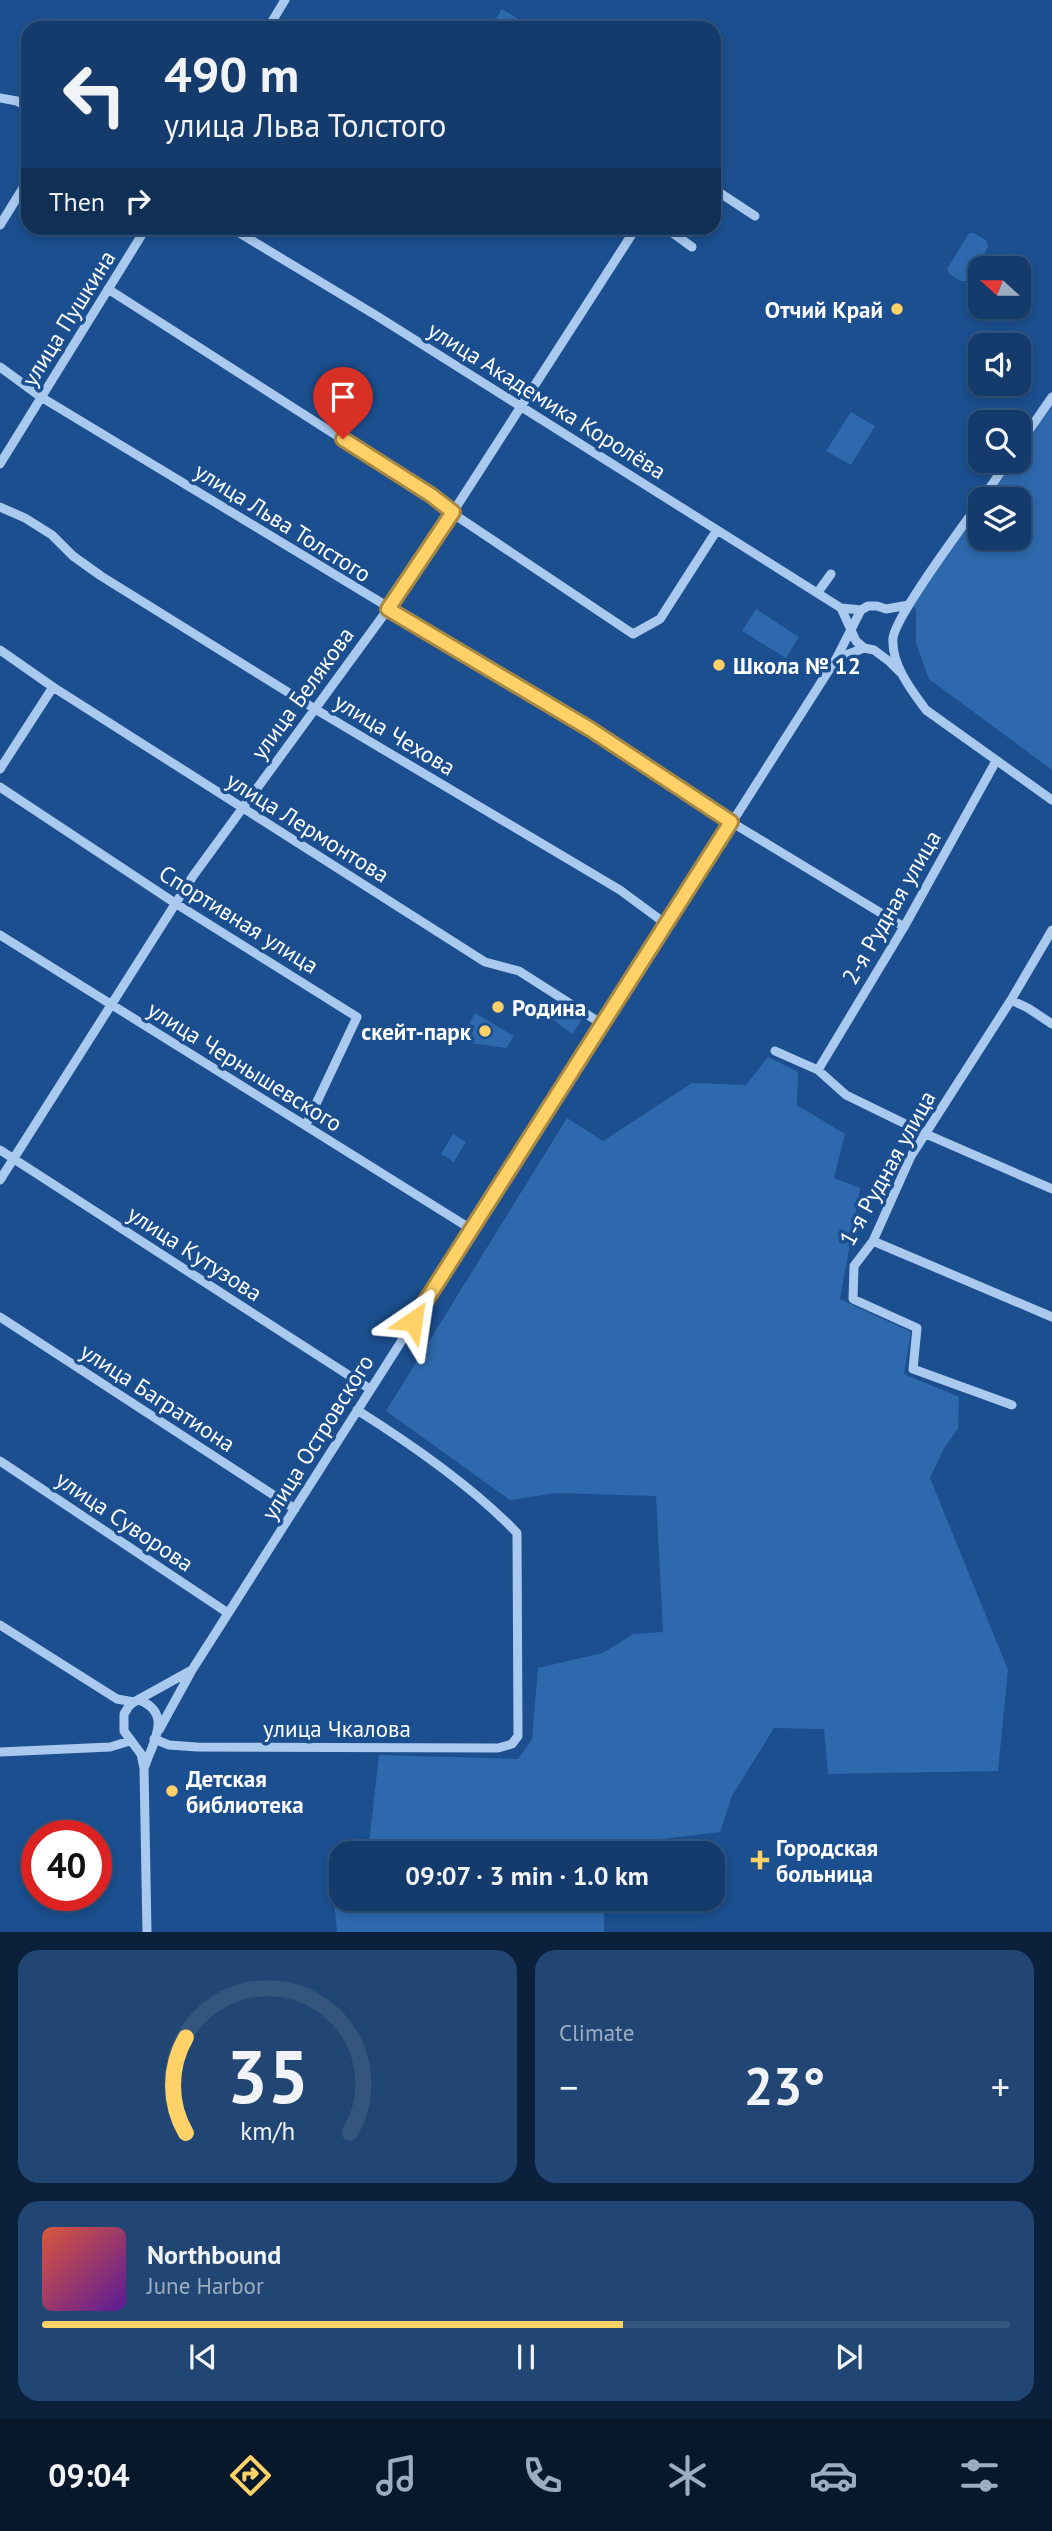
<!DOCTYPE html>
<html lang="en">
<head>
<meta charset="utf-8">
<style>
	:root { --surface:#143b6b; --page:#214673; --text:#f1f3f6; --muted:#9dadc1; --line:#33557e; --accent:#ffd166 }
	body { margin:0; font-family:"PT Sans",sans-serif; background:var(--page); color:var(--text); height:100vh; display:flex; flex-direction:column; font-size:26px; white-space:nowrap }
	* { box-sizing:border-box; margin:0 }
	p { font-size:23px; color:var(--muted) }
	.icon { flex:none; width:38px; height:38px; fill:none; stroke:currentColor; stroke-width:2; stroke-linecap:round; stroke-linejoin:round }
	.map { position:relative; height:1932px; overflow:hidden }
	.drawer { display:flex; flex-direction:column; gap:18px; padding:18px; background:#0b203b; flex:1 }
	.drawer>* { flex:none }
	.top-card { position:absolute; left:21px; top:21px; width:700px; height:214px; border-radius:21px; box-shadow:0 4px 10px #0003,0 0 0 2px var(--line); background:#143b6b; color:var(--text); overflow:hidden }
	.needle { width:46px; rotate:291deg }
	.fabs { position:absolute; left:968px; top:256px; display:grid; gap:14px }
	.fabs a { display:grid; place-items:center; width:63px; height:63px; border-radius:14px; background:var(--surface); box-shadow:0 4px 10px #0003,0 0 0 2px var(--line); font-size:35px }
	.speed { position:absolute; left:21px; top:1820px; display:flex; gap:14px; font-size:35px; font-weight:700; text-align:center }
	.speed>* { display:grid; place-content:center; width:91px; height:91px; border-radius:50%; background:var(--surface); box-shadow:0 4px 10px #0003,0 0 0 2px var(--line); line-height:1 }
	.speed .limit { border:10px solid #d22; background:#fff; color:#111 }
	.pin { position:absolute; display:grid; place-items:center; width:60px; height:60px; color:#fff; margin:-72px -30px; border-radius:50% 50% 50% 0; rotate:-45deg; box-shadow:0 0 7px #0007 }
	.pin .icon { rotate:45deg }
	.me { position:absolute; width:77px; margin:-38px; rotate:32deg; stroke-linejoin:round; filter:drop-shadow(0 0 5px #0008) }
	.turn { display:flex; align-items:center; gap:24px; height:147px; padding:0 28px; font-size:32px }
	.turn .icon { width:91px; height:91px; stroke-width:2.5 }
	.turn b { display:block; font-size:49px; line-height:60px }
	.then { display:flex; align-items:center; height:66px; padding:0 28px; background:#0003; gap:14px; font-size:26px }
	.big { font-size:52px; font-weight:700; line-height:1.1 }
	.drawer .widget { flex:1; display:flex; flex-direction:column; justify-content:center; gap:10px; min-width:0; padding:0 24px; border-radius:21px; background:var(--page) }
	.drawer .dial { align-items:center; gap:0 }
	.dial svg { height:182px; overflow:visible; fill:none; stroke:var(--line); stroke-width:7; stroke-linecap:round; text-anchor:middle }
	.dial text { fill:var(--text); stroke:none }
	.song { display:flex; align-items:center; gap:21px }
	.cover { width:84px; height:84px; border-radius:10px; background:linear-gradient(135deg,hsl(10 70% 55%),hsl(270 70% 35%)) }
	.played { height:7px; border-radius:4px; background:linear-gradient(90deg,var(--accent) 60%,var(--line) 60%) }
	.keys { display:flex; justify-content:space-around; direction:ltr }
	.heat { display:flex; justify-content:space-between; align-items:center; font-size:38px; direction:ltr }
	.drawer .tiles { flex:1; display:grid; gap:18px; grid-template-columns:1fr 1fr }
	.widget:last-child { grid-column:span 2 }
	.trip { position:absolute; left:329px; top:1841px; width:396px; height:70px; border-radius:21px; background:var(--surface); box-shadow:0 4px 10px #0003,0 0 0 2px var(--line); font-weight:700; line-height:70px; text-align:center }
	.tabs { display:flex; height:112px; justify-content:space-around; align-items:center; background:#08182b; color:var(--muted) }
	.tabs .icon { width:49px; height:49px }
	.tabs .on { color:var(--accent) }
	.tabs b { font-size:32px; color:var(--text) }
	.map>svg:first-child { display:block }
</style>
</head>
<body>
<div class="map">
<svg width="1052" height="1933" viewBox="0 0 1052 1933">
	<rect width="100%" height="100%" fill="#1b4f8f"/>
	<path fill="#2e69ad" d="M502 9 533 28H497L492 25Z
		M969 233H974L987 241 988 247 969 281H961L949 274 947 269Z
		M1052 400V770L929 679 916 643V610L911 603 980 503V537H1018V499H983L1010 460H1018L1019 448Z
		M851 412 875 426 851 465 826 451Z
		M756 609 799 637 786 658 742 631Z
		M558 998 585 1015 572 1034 552 1019V1007Z
		M475 1013 514 1036 506 1048 449 1040 454 1030 465 1031Z
		M768 1057 798 1072 797 1105 845 1134 834 1178 860 1188 840 1299 911 1332 904 1374 959 1397 958 1429 944 1448 930 1478 1008 1670 998 1771 828 1774 824 1729 774 1728 732 1796 720 1832 606 1846 605 1853H368L379 1755 518 1759 532 1739 538 1668 603 1653 633 1634 663 1632 656 1496 556 1493 510 1500 386 1411 567 1118 603 1141 692 1083 746 1085Z
		M453 1134 466 1142 454 1162 441 1154Z
		M341 1864V1899H604V1932H337L331 1869Z"/>
	<g fill="none" stroke-linecap="round" stroke-linejoin="round">
		<path stroke="#a9c9ee" stroke-width="9" d="M268 28 285 0
			M0 98 17 101 28 108
			M714 189 755 216
			M0 225 28 180
			M231 228 377 316 841 608 861 610 868 606H877L886 609 909 605
			M666 228 692 247
			M108 289 431 496 461 519 633 634 660 619 717 530
			M0 367 41 397 590 729 731 822 904 927
			M1018 446 1052 397
			M0 464 146 228
			M982 499 1009 460
			M980 502C963 526 896 615 893 638 891 664 911 690 926 710L1052 800
			M0 507 25 518 52 535 73 556 101 576 315 709 620 890 666 924
			M818 592 831 574
			M841 608 856 641 864 648 874 650 890 662 901 673
			M0 650 53 687 485 962 519 971 602 1024
			M838 658 864 648
			M0 769 53 687
			M0 787 175 903 357 1017 306 1125
			M0 935 471 1229
			M1011 1000 1028 1008 1052 1024
			M775 1051 818 1070 846 1095 926 1134 1052 1189
			M818 1070 904 927 996 761
			M0 1150 370 1389
			M0 1180 193 876 388 609 453 512 636 228
			M873 1241 1052 1317
			M0 1317 295 1509
			M1012 1405 913 1369 917 1328 853 1299 854 1266 873 1241 911 1156 1011 1000 1052 930
			M0 1461 228 1613
			M0 1625 117 1699 134 1702
			M139 1700C173 1713 153 1742 145 1766
			M159 1730 192 1670 836 659 861 610
			M154 1739 169 1745 197 1747 498 1748 512 1744 518 1736 517 1533C473 1487 411 1444 357 1410
			M0 1752 110 1747 130 1741
			M147 1933 144 1768 141 1754 124 1731V1714L129 1706 134 1702 190 1671"/>
	</g>
	<g fill="none" stroke-linecap="round" stroke-linejoin="round">
		<g stroke="#a68842" stroke-width="18">
			<path id="route" d="M343 439 431 495 453 512 388 609 590 729 731 822 413 1321"/>
		</g>
		<use href="#route" stroke="#ffd166" stroke-width="12"/>
	</g>
	<g fill="#ffd166" stroke="#1b4f8f" stroke-width="2.5">
		<circle cx="897" cy="309" r="7"/>
		<circle cx="719" cy="665" r="7"/>
		<circle cx="498" cy="1007" r="7"/>
		<circle cx="485" cy="1031" r="7"/>
		<circle cx="172" cy="1791" r="7"/>
		<path d="M756.5 1849.5h7v7h7v7h-7v7h-7v-7h-7v-7h7z"/>
	</g>
	<g text-anchor="middle" dominant-baseline="central" stroke-width="7" stroke-linejoin="round" paint-order="stroke">
		<g font-size="23" font-weight="bold" fill="#fff" stroke="#1b4f8f" text-anchor="start">
			<text x="883" y="309" text-anchor="end">Отчий Край</text>
			<text x="733" y="665">Школа № 12</text>
			<text x="512" y="1007">Родина</text>
			<text x="471" y="1031" text-anchor="end">скейт-парк</text>
			<text x="186" y="1778">Детская<tspan x="186" dy="26">библиотека</tspan></text>
			<text x="776" y="1847">Городская<tspan x="776" dy="26">больница</tspan></text>
		</g>
		<g font-size="23" fill="#fff" stroke="#1b4f8f">
			<text transform="translate(68 318) rotate(-58)">улица Пушкина</text>
			<text transform="translate(547 400) rotate(32)">улица Академика Королёва</text>
			<text transform="translate(283 522) rotate(32)">улица Льва Толстого</text>
			<text transform="translate(302 693) rotate(-54)">улица Белякова</text>
			<text transform="translate(395 734) rotate(31)">улица Чехова</text>
			<text transform="translate(308 827) rotate(32)">улица Лермонтова</text>
			<text transform="translate(891 907) rotate(-60)">2-я Рудная улица</text>
			<text transform="translate(239 919) rotate(32)">Спортивная улица</text>
			<text transform="translate(245 1066) rotate(32)">улица Чернышевского</text>
			<text transform="translate(887 1168) rotate(-61)">1-я Рудная улица</text>
			<text transform="translate(195 1253) rotate(33)">улица Кутузова</text>
			<text transform="translate(158 1397) rotate(33)">улица Багратиона</text>
			<text transform="translate(317 1437) rotate(-58)">улица Островского</text>
			<text transform="translate(125 1521) rotate(34)">улица Суворова</text>
			<text x="337" y="1728">улица Чкалова</text>
		</g>
	</g>
</svg>
<div class="fabs">
<a><svg class="needle" viewBox="-14 -14 28 28"><path d="M0-13l5 13h-10z" fill="#e53935"/><path d="M0 13l5-13h-10z" fill="#9dadc1"/></svg></a>
<a><svg class="icon" aria-label="sound" viewBox="0 0 24 24"><path d="M4 9h4l5-4v14l-5-4H4zM17 9q2 3 0 6"/></svg></a>
<a><svg class="icon" aria-label="search" viewBox="0 0 24 24"><circle cx="10" cy="10" r="6"/><path d="M15 15l6 6"/></svg></a>
<a><svg class="icon" aria-label="layers" viewBox="0 0 24 24"><path d="M12 4l9 5-9 5-9-5zM3 14l9 5 9-5"/></svg></a>
</div>
<div class="speed"><div class="limit">40</div></div>
<div class="pin" style="left:343px;top:439px;background:#d93025"><svg class="icon" aria-label="arrive" viewBox="0 0 24 24"><path d="M6 21V4h12l-3 4 3 4H6"/></svg></div>
<svg class="me" style="left:413px;top:1321px" viewBox="-20 -20 40 40"><path d="M0-17L14 15 0 8-14 15z" fill="#ffd166" stroke="#fff" stroke-width="4"/></svg>
<div class="trip">09:07 · 3 min · 1.0 km</div>
<div class="top-card">
<div class="turn"><svg class="icon" aria-label="left" viewBox="0 0 24 24"><path d="M17 20v-9H6M10 6l-5 5 5 5"/></svg><div><b>490 m</b>улица Льва Толстого</div></div>
<div class="then">Then<svg class="icon" aria-label="right" viewBox="0 0 24 24"><path d="M7 20v-9h11M14 6l5 5-5 5"/></svg></div>
</div>
</div>
<section class="drawer">
<div class="tiles">
<div class="widget dial"><svg viewBox="0 0 100 80">
<path d="M14 69A42 42 0 1 1 86 69"/>
<path d="M14 69A42 42 0 0 1 14 27" stroke="#ffd166"/>
<text x="50" y="56" font-size="32" font-weight="700">35</text>
<text x="50" y="72" font-size="11">km/h</text>
</svg></div>
<div class="widget"><p>Climate</p>
<div class="heat"><a>−</a><b class="big">23°</b><a>+</a></div>
</div>
<div class="widget">
<div class="song"><i class="cover"></i><div><b>Northbound</b><p>June Harbor</p></div></div>
<div class="played"></div>
<div class="keys"><svg class="icon" aria-label="previous" viewBox="0 0 24 24"><path d="M18 5L8 12l10 7zM5 5v14"/></svg><svg class="icon" aria-label="pause" viewBox="0 0 24 24"><path d="M8 5v14M16 5v14"/></svg><svg class="icon" aria-label="next" viewBox="0 0 24 24"><path d="M6 5l10 7-10 7zM19 5v14"/></svg></div>
</div>
</div>
</section>
<nav class="tabs">
<b>09:04</b>
<svg class="icon on" aria-label="directions" viewBox="0 0 24 24"><path d="M12 3l9 9-9 9-9-9zM9 14v-3h6M13 9l2 2-2 2"/></svg>
<svg class="icon" aria-label="music" viewBox="0 0 24 24"><path d="M9 18V5l10-2v13"/><circle cx="6" cy="18" r="3"/><circle cx="16" cy="16" r="3"/></svg>
<svg class="icon" aria-label="phone" viewBox="0 0 24 24"><path d="M5 4h4l2 5-3 2q2 4 5 5l2-3 5 2v4C11 20 4 13 5 4z"/></svg>
<svg class="icon" aria-label="climate" viewBox="0 0 24 24"><path d="M12 3v18M4 7l16 10M4 17L20 7"/></svg>
<svg class="icon" aria-label="car" viewBox="0 0 24 24"><path d="M5 17H2v-5l4-1 3-4h7l3 4 3 1v5h-3M9 17h6M6 11h13"/><circle cx="7" cy="17" r="2"/><circle cx="17" cy="17" r="2"/></svg>
<svg class="icon" aria-label="filters" viewBox="0 0 24 24"><path d="M4 7h16M4 17h16"/><circle cx="9" cy="7" r="2"/><circle cx="15" cy="17" r="2"/></svg>
</nav>
</body>
</html>
